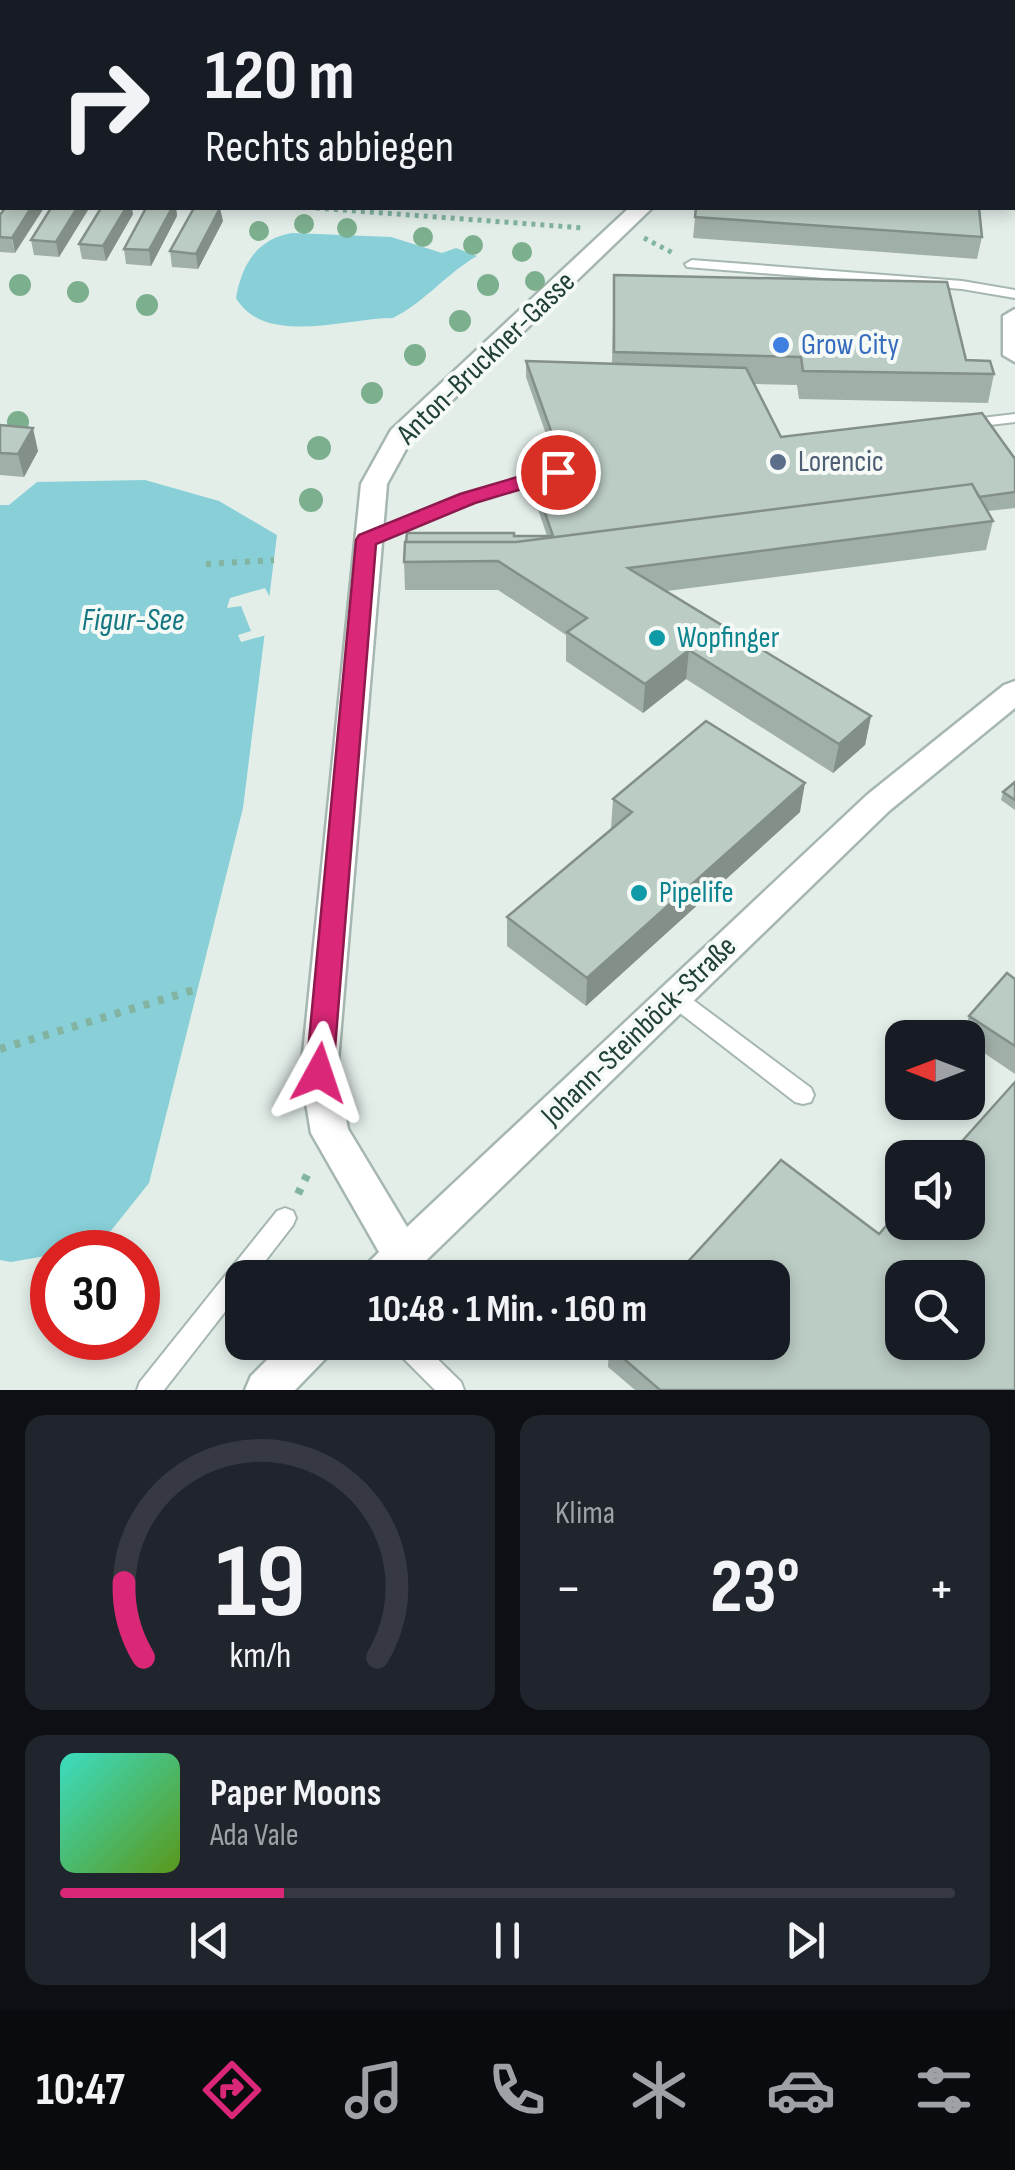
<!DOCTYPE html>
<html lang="de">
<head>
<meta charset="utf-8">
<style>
	:root { --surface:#171b24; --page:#20242c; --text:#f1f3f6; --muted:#9ea1a6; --line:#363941; --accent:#db2777 }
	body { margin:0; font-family:"Sofia Sans Condensed",sans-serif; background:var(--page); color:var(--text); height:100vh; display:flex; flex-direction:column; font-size:38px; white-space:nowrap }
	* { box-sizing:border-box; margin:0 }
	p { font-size:32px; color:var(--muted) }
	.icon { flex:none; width:55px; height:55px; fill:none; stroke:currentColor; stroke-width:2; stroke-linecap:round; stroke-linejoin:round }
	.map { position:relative; height:1390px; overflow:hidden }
	.side { display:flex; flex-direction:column; gap:25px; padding:25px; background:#0d0f14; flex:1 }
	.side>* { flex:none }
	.banner { position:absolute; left:0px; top:0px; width:1015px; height:210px; box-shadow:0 5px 15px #0003; background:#171b24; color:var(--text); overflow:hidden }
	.needle { width:65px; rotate:270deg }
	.controls { position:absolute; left:885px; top:1020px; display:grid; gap:20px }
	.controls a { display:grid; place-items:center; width:100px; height:100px; border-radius:20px; background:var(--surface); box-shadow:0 5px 15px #0003; font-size:50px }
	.speed { position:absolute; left:30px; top:1230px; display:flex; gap:20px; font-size:50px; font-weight:700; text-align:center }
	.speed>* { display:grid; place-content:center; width:130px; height:130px; border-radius:50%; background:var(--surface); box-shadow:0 5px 15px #0003; line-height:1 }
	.speed .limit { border:15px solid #d22; background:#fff; color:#111 }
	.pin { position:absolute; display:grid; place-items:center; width:85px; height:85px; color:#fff; margin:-42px; border:5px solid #fff; border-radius:50%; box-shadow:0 2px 10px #0007 }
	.me { position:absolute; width:110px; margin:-55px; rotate:5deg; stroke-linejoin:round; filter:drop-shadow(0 0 8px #0008) }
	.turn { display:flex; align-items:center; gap:35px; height:210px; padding:0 40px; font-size:45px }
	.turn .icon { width:130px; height:130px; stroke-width:2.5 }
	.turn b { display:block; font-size:70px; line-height:85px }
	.big { font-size:75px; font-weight:700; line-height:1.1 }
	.side .card { flex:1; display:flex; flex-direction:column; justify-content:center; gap:15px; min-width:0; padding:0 35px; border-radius:20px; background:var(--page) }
	.side .dial { align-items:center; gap:0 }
	.dial svg { height:260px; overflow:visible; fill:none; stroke:var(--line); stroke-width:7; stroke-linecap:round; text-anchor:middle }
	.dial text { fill:var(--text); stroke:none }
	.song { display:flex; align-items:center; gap:30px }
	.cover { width:120px; height:120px; border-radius:15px; background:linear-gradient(135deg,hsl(170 70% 55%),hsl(90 70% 35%)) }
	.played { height:10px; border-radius:5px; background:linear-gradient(90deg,var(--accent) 25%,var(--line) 25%) }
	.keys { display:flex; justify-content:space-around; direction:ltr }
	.heat { display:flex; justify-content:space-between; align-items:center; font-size:55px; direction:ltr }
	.side .tiles { flex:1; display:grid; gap:25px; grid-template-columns:1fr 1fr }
	.card:last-child { grid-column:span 2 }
	.trip { position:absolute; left:225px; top:1260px; width:565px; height:100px; border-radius:20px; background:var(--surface); box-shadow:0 5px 15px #0003; font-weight:700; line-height:100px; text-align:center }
	.tab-bar { display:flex; height:160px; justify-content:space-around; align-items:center; background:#090b0e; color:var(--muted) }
	.tab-bar .icon { width:70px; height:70px }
	.tab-bar .selected { color:var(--accent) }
	.tab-bar b { font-size:45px; color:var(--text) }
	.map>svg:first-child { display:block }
</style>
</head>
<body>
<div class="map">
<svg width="1015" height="1390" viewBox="0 0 1015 1390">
	<rect width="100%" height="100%" fill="#e3eee9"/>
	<path fill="#88cfd7" d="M292 233 391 237 442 253 456 248 477 256C447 273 425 302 393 318 346 318 265 347 236 298 242 264 257 239 292 233Z
		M145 480 219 501 277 535 243 808 149 1183 98 1247 11 1262 0 1260V505H9L37 482Z"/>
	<path fill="#e3eee9" d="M265 588 274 605 270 634 241 642 238 635 251 631 241 606 227 608 230 598Z"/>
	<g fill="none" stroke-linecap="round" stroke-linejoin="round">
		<g stroke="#a5b7b0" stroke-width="4">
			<path id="service" d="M544 0H560L561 2H546Z
				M692 260 962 281 1015 290V298L962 289 687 267 685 264Z
				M1015 414V422L965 428 958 424 965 420Z
				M558 466 566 471 563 474 473 502 372 544H360L358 540 360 536 461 496Z
				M674 989 681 991 811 1088 814 1095 811 1102 803 1104 795 1102 667 1003 664 997 667 991Z
				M285 1208 293 1211 296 1218 293 1225 252 1278H242V1290L164 1390H137L140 1382 277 1211Z
				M391 1342H420L461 1382 464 1390H435L395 1350Z"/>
		</g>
		<g stroke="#a5b7b0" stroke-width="5">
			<path id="minor" d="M1012 71 1015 72V84L1012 83Z
				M629 208H652L411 440 387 484 337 1073 348 1129 407 1227 867 795 1004 685 1015 681V708L889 811 408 1278H360L366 1265 379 1252 311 1133 301 1073 361 484 391 430Z
				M1015 309V362L1003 355V316Z
				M285 1342H334L328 1356 295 1390H245L251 1376Z"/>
		</g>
		<path stroke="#82b4a1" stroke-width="5" stroke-dasharray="4 5" stroke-linecap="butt" d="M316 208 584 228
			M644 238 673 253"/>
		<path stroke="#82b4a1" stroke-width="6" stroke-dasharray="5 8" stroke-linecap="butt" d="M206 564 274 560"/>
		<path stroke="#82b4a1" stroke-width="8" stroke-dasharray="6 9" stroke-linecap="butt" d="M0 1049 197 989
			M298 1194 310 1169"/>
		<use href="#service" fill="#fff" fill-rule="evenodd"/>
		<use href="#minor" fill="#fff" fill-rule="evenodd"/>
	</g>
	<g fill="#7caf8e">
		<circle cx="304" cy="224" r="10"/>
		<circle cx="347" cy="228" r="10"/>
		<circle cx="259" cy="231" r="10"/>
		<circle cx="423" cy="237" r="10"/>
		<circle cx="473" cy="245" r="10"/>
		<circle cx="522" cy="252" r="10"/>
		<circle cx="535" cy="281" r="10"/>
		<circle cx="20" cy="285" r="11"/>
		<circle cx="488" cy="285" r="11"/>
		<circle cx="78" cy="292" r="11"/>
		<circle cx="147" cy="305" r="11"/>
		<circle cx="460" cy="321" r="11"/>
		<circle cx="415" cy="355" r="11"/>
		<circle cx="372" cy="393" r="11"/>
		<circle cx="18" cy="422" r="11"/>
		<circle cx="319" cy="448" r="12"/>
		<circle cx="311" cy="500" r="12"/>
	</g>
	<path fill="#a1afa9" d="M0 0H281L280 2H2V83L0 82Z
		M391 0H498V2H502H391Z
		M860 0H1015V49H1012V2H859Z
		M5 208 15 253 0 252V215Z
		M146 208H176L177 216 151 266 126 264 124 249Z
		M696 208 982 237 977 259 693 238Z
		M88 210 59 257 34 255 31 240Z
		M133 214 106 261 82 259 79 244Z
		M223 221 198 269 172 267 170 251Z
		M614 275 966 360 994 374 988 403 799 399 797 385 754 384 781 437 1015 459V508L988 511 993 521 986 550 667 591 871 716 865 745 833 773 686 679 643 713 566 661V635L498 590H405L404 562 514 536H547L533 494V478L560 474 526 377V361L612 364Z
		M0 425 38 451 24 477 0 475Z
		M1015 782V810L1001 800 1003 792Z
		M613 799 800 812 586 1006 507 946V917L612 829 611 828Z
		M1015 979V1074L968 1042V1038H962L969 1016Z
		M879 1234 1015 1390H635L608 1367 609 1346Z"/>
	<path fill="#838f89" d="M31 208H44L15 253 12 238Z
		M77 208H87L88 210 59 257 56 242Z
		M126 208H132L133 214 106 261 103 246Z
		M172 208H176L177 216 151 266 149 250Z
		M220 208 223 221 198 269 196 254Z
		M33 428 38 451 24 477 18 454Z
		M689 650 686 679 643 713 645 684Z
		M871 716 865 745 833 773 839 744Z
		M805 783 800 812 586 1006 587 978Z"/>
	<path fill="#bbccc4" stroke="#838f89" stroke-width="2.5" fill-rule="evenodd" d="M0 0H272L270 2H2V69L0 68Z
		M461 0H484L502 2H460Z
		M862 0H1015V29H1012V2H862Z
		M5 208H31L12 238 0 237V215Z
		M51 208H77L56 242 31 240Z
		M101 208H126L103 246 79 244Z
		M146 208H172L149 250 124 249Z
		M194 208H220L196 254 170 251Z
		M696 208H979L982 237 695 217Z
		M614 275 947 282 966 360 990 361 994 374 803 371 801 357 614 352Z
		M526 361 746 368 781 437 982 413 1015 459V492L979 497 972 484 516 542H406L407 533H514V536H553L533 478 566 473Z
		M0 425 33 428 18 454 0 453Z
		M972 484 993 521 628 568 871 716 839 744 689 650 645 684 567 632 587 618 498 561 404 562 405 542H516Z
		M706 721 805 783 587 978 507 917 632 812 613 799Z
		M1015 782V800L1003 792Z
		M1007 973 1015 979V1046L969 1016Z
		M1015 1082V1390H660L609 1346 613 1342H772V1278H673L781 1160 879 1234 902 1208V1222H968V1158H947ZM902 1278H968V1342H902Z"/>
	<path fill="#db2777" stroke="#8e194d" stroke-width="2.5" d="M558 465 568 472 565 476 475 503 376 544 333 1073 329 1081 319 1084 310 1081 306 1073 356 540 359 535 460 494Z"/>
	<circle fill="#3f7fe0" stroke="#f5faf7" stroke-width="4" cx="781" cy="345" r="10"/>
	<circle fill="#5c6f8a" stroke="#f5faf7" stroke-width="4" cx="778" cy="462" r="10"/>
	<g fill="#0f9aa8" stroke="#f5faf7" stroke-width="4">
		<circle cx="657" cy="638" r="10"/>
		<circle cx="639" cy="893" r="10"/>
	</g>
	<g text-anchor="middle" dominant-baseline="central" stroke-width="8" stroke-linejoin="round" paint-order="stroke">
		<g font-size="30" fill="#366cbe" stroke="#f5faf7" text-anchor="start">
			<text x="801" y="345">Grow City</text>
		</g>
		<g font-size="30" fill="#214137" stroke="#f5faf7">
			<text transform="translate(486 358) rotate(-44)">Anton-Bruckner-Gasse</text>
			<text transform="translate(639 1031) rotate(-44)">Johann-Steinböck-Straße</text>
		</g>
		<g font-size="30" fill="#4e5e75" stroke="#f5faf7" text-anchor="start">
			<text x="798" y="462">Lorencic</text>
		</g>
		<g font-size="30" fill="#0d838f" stroke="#f5faf7" text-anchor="start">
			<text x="677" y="638">Wopfinger</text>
			<text x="659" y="893">Pipelife</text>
		</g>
		<g font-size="32" font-style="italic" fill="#167782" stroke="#f5faf7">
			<text x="133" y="620">Figur-See</text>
		</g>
	</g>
</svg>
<div class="controls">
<a><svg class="needle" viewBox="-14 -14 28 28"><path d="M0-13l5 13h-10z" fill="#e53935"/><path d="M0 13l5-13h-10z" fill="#9ea1a6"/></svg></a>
<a><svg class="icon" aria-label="sound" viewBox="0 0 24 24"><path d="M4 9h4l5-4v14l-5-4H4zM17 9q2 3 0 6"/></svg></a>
<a><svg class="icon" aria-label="search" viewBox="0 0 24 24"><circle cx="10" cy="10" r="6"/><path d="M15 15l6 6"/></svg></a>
</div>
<div class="speed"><div class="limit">30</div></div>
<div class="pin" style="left:558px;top:472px;background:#d93025"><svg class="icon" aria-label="arrive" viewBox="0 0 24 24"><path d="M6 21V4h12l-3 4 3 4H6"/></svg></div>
<svg class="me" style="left:319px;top:1073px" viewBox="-20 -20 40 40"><path d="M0-17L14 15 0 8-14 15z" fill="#db2777" stroke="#fff" stroke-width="4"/></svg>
<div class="trip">10:48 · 1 Min. · 160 m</div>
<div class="banner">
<div class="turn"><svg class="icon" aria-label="right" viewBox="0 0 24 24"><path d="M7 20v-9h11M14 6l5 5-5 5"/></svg><div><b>120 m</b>Rechts abbiegen</div></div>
</div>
</div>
<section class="side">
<div class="tiles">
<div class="card dial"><svg viewBox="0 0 100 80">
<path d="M14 69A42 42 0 1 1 86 69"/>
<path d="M14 69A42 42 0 0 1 8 46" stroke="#db2777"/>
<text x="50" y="56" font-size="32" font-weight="700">19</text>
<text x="50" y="72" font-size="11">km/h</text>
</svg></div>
<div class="card"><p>Klima</p>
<div class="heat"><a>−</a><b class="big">23°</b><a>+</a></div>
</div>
<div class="card">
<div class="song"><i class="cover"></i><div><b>Paper Moons</b><p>Ada Vale</p></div></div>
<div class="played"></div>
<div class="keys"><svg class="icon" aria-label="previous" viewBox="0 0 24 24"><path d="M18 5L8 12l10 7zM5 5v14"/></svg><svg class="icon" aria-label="pause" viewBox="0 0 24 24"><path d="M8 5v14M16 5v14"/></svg><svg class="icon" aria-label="next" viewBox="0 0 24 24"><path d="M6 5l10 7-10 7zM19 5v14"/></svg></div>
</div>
</div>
</section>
<nav class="tab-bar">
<b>10:47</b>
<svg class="icon selected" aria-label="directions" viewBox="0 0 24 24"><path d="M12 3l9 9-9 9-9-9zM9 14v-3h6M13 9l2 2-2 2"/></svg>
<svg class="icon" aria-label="music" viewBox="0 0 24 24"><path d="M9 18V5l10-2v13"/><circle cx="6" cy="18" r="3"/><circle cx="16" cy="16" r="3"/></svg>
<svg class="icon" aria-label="phone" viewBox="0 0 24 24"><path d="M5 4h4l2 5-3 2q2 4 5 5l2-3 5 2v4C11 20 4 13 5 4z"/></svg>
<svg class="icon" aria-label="climate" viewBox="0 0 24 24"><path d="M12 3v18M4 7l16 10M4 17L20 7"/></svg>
<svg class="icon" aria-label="car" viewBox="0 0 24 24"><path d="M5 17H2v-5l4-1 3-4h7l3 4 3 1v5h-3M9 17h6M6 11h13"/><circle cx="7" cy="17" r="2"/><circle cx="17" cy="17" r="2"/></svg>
<svg class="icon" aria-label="filters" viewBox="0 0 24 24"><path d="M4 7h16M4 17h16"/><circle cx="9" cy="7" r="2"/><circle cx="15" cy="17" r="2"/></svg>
</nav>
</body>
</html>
